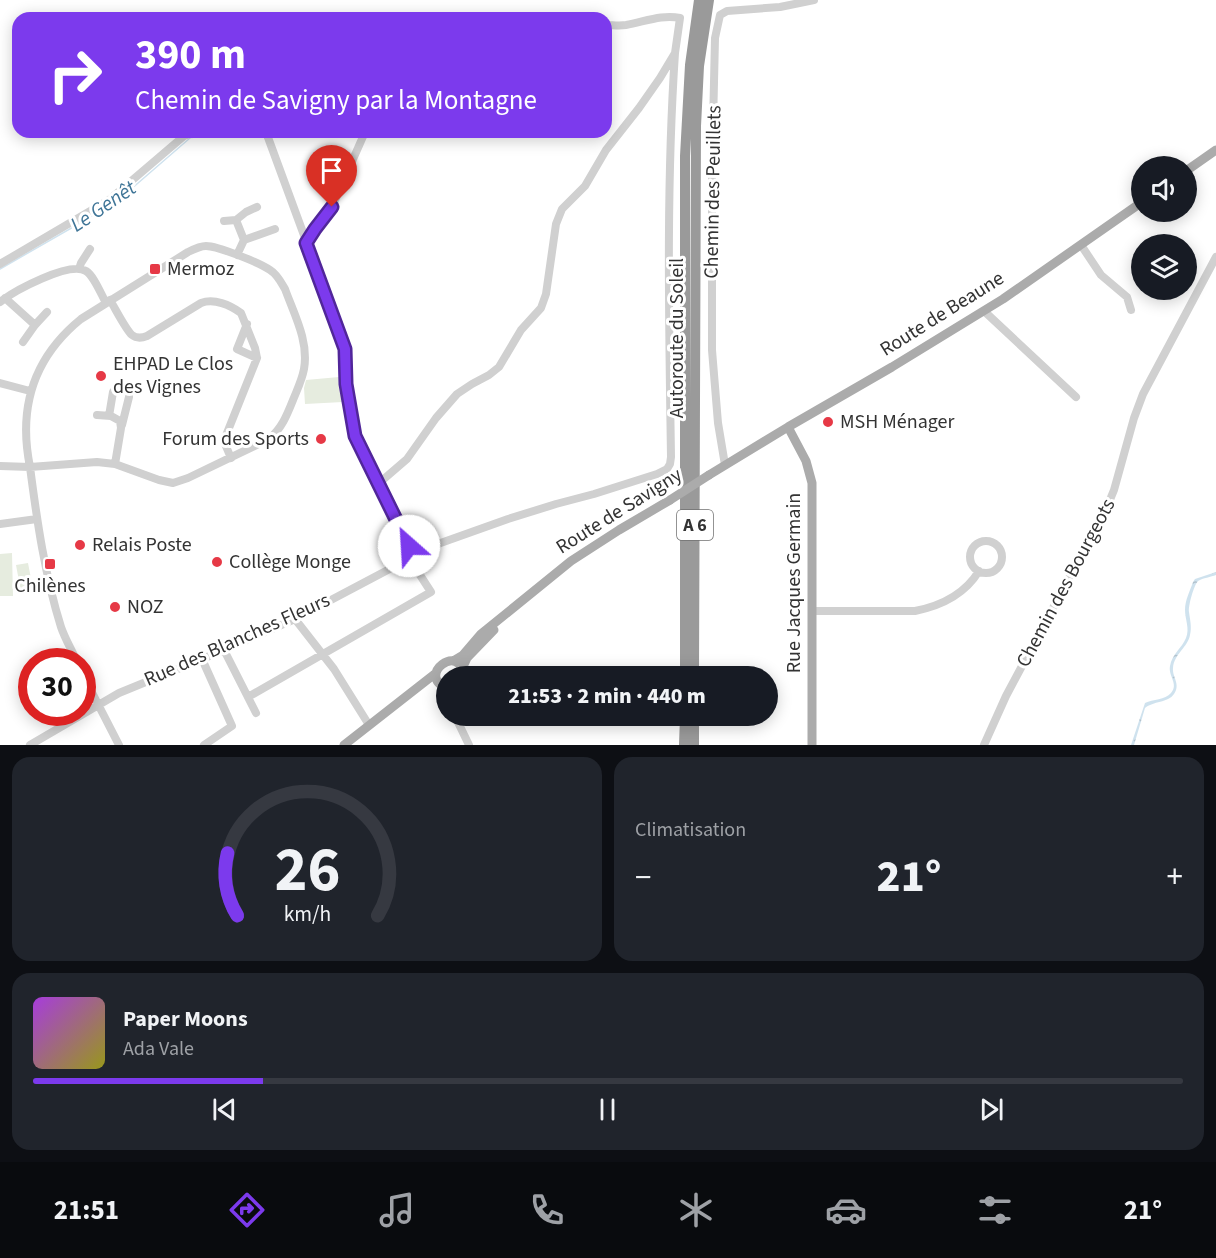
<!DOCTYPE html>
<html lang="fr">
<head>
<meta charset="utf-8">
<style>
	:root { --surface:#171b24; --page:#20242c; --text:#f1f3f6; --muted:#9ea1a6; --line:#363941; --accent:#7c3aed }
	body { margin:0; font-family:"Source Sans 3",sans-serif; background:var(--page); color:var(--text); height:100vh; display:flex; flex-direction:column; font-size:22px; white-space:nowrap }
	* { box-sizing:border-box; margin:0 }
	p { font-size:20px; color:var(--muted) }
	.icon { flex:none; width:33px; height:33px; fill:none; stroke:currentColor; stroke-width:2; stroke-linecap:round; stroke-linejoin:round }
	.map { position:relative; height:745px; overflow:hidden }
	.side { display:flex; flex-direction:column; gap:12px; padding:12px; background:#0d0f14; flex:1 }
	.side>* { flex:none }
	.hud { position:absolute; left:12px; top:12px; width:600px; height:126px; border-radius:18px; box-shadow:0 3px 15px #0003; background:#7c3aed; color:#fff; overflow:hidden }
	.tools { position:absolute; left:1131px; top:156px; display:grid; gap:12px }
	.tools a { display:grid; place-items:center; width:66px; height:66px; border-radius:50%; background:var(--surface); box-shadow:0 3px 15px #0003; font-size:30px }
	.speed { position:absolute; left:18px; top:648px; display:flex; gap:12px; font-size:30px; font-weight:700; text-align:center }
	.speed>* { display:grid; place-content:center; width:78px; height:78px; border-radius:50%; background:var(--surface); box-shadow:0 3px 15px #0003; line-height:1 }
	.speed .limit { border:9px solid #d22; background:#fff; color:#111 }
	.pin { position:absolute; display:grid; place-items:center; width:51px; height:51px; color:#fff; margin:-62px -26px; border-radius:50% 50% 50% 0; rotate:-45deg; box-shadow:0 0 6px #0007 }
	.pin .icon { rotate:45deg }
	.me { position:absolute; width:66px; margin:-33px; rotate:334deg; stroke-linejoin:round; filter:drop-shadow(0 0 4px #0008) }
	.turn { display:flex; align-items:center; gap:21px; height:126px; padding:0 24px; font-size:27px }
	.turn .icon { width:78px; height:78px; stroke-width:2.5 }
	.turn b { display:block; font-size:42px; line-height:51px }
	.big { font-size:45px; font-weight:800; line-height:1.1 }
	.side .card { flex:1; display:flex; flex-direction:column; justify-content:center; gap:9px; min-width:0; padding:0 21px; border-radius:18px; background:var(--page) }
	.side .dial { align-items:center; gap:0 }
	.dial svg { height:156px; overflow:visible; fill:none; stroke:var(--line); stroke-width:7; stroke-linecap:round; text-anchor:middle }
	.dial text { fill:var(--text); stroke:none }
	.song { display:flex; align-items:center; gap:18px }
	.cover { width:72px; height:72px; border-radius:9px; background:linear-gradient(135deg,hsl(280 70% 55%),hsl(60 70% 35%)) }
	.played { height:6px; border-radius:3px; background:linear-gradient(90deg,var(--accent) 20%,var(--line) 20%) }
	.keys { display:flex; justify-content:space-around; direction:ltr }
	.heat { display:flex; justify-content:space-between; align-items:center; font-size:33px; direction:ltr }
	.side .tiles { flex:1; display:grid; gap:12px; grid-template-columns:1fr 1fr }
	.card:last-child { grid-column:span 2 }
	.trip { position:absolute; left:436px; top:666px; width:342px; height:60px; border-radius:30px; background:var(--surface); box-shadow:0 3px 15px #0003; font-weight:800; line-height:60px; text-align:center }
	.dock { display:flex; height:96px; justify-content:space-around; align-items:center; background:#090b0e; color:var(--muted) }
	.dock .icon { width:42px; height:42px }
	.dock .current { color:var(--accent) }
	.dock b { font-size:27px; color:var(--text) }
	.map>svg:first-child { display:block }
</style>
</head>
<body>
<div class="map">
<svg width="1216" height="745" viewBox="0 0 1216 745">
	<defs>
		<pattern id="water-ripples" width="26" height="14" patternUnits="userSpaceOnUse" patternTransform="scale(1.5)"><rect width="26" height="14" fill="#cfe2ee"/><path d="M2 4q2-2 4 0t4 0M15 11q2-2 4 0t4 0" fill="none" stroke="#b2c2cd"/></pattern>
	</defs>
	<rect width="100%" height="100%" fill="#fff"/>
	<path fill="#e6ecdf" d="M339 377 343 402 305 404 304 388 306 380Z
		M12 553 13 596H0V554Z
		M28 563 33 589 21 592 16 565Z"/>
	<path fill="url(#water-ripples)" d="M1216 572V575C1211 577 1203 578 1198 581 1194 585 1188 606 1189 612 1190 620 1192 627 1190 635 1188 647 1174 654 1173 668 1172 677 1181 684 1174 694 1168 703 1153 701 1145 708L1134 745H1131L1145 703C1153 699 1165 700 1171 693 1179 684 1168 676 1170 666 1172 654 1182 648 1186 638 1190 629 1185 619 1185 610 1185 600 1190 591 1193 582L1195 579Z"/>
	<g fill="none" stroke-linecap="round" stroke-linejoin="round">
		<path stroke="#cfe2ee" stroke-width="1.5" d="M0 269 115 203 190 138"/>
		<path stroke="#d0d0d0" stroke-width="8" d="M266 132 344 344 346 355V384L355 436 414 555
			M236 220 244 240
			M224 221 236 220 246 212 257 207
			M306 243 315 229 332 207 365 132
			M1081 245 1101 275 1127 297 1131 310
			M237 255 244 240 275 229
			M0 264 109 200 184 136C191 132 197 136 204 132
			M79 269 81 263 90 249
			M5 298 35 325
			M110 300C115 308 126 330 132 335 137 339 142 338 147 336L201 303C214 298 230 305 241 313L255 348 257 358 225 438V444L231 458
			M0 302C14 291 69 261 86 271 94 276 101 294 106 303
			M984 311 1076 397
			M247 324 237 349 257 358
			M23 342 35 325 47 312
			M0 383 30 391
			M97 415 111 416 120 421 121 428 115 464
			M109 416 113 392
			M122 425 129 397
			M725 465 718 423 712 350V170L715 38 720 15 727 11 780 7 814 0
			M0 466 30 467 97 462 115 464 159 480 173 483 188 478 269 439C282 428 287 415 293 400 297 390 302 380 304 369 309 341 294 314 285 289 281 282 277 274 270 270 260 263 218 246 206 246 200 246 194 249 188 252L81 319C33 358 18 408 30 467 37 521 45 576 61 627 65 639 72 650 77 662
			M378 484 407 459 436 418 457 394 472 384 489 375 499 367 521 330 541 308 546 294 556 224 562 209 585 186 606 150 639 108 660 78 675 53 680 18C662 14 644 22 626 25 619 26 613 25 606 25
			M0 524 37 519
			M970 557a16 16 0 1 1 32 0a16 16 0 1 1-32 0Z
			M813 611H915C940 606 965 594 979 571
			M295 619 334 669 369 725
			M224 650 256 713
			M202 659 232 726 204 745
			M82 673 119 745
			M248 697 431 592 409 558
			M455 716 469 745
			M30 745 119 693 224 650 295 619 435 545 508 519 556 504 594 494 657 474 667 469 670 464 671 457C669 322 666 188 675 53
			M984 745 1006 696 1107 507 1114 490 1134 418 1143 394 1216 257"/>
		<path stroke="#ababab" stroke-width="9" d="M1186 171 1216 150
			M788 427 806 461 812 483V745
			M709 475 788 427 892 367 1003 299 1142 202
			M453 661 463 655 481 634 571 561 619 530 670 500
			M462 669 467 658 494 630
			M447 688C415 676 461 641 463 676
			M344 745 436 673"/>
		<path stroke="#9a9a9a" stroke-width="10" d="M685 676V156L690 65 699 0
			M694 676 696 126 699 66 709 0
			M684 745 685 716
			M694 745V716"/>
		<path stroke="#ababab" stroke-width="9" d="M670 500 709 475"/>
	</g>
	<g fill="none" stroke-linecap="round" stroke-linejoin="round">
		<g stroke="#51269a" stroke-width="15">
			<path id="route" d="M332 207 315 229 306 243 345 349 346 384 355 436 409 546"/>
		</g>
		<use href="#route" stroke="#7c3aed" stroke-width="10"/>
	</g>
	<g fill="#e63946" stroke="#fff" stroke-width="2">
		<rect x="149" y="263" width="12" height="12" rx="3"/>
		<circle cx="101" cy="376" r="6"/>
		<circle cx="828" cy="422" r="6"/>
		<circle cx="321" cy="439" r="6"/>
		<circle cx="80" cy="545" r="6"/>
		<circle cx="217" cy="562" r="6"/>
		<rect x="44" y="558" width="12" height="12" rx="3"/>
		<circle cx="115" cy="607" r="6"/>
	</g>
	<g text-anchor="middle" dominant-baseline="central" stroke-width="6" stroke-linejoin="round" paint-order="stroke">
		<rect fill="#fff" stroke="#707070" stroke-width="1.5" x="677" y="510" width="36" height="30" rx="4.5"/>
		<g font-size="18" font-weight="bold" fill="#333">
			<text x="695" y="525">A 6</text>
		</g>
		<g font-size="20" fill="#333" stroke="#fff">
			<text transform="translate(713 192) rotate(-89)">Chemin des Peuillets</text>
			<text transform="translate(942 314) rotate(-32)">Route de Beaune</text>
			<text transform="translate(677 338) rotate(-90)">Autoroute du Soleil</text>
			<text transform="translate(619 511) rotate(-32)">Route de Savigny</text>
			<text transform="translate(794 583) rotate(-90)">Rue Jacques Germain</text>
			<text transform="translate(1066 583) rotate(-62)">Chemin des Bourgeots</text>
			<text transform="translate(237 640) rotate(-24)">Rue des Blanches Fleurs</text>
		</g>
		<g font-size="20" fill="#333" stroke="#fff" text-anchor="start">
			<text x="167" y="269">Mermoz</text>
			<text x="113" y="364">EHPAD Le Clos<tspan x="113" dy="23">des Vignes</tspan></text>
			<text x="840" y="422">MSH Ménager</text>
			<text x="309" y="439" text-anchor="end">Forum des Sports</text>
			<text x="92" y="545">Relais Poste</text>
			<text x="229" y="562">Collège Monge</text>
			<text x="50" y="586" text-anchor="middle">Chilènes</text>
			<text x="127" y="607">NOZ</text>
		</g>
		<g font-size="21" font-style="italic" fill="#3f7597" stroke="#fff">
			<text transform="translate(103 206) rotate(-34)">Le Genêt</text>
		</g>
	</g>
</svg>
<div class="tools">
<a><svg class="icon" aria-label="sound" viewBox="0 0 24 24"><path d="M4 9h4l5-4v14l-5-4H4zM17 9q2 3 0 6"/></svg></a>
<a><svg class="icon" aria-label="layers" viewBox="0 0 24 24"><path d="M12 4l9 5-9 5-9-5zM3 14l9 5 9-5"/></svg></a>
</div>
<div class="speed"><div class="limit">30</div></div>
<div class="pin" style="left:332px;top:207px;background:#d93025"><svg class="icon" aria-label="arrive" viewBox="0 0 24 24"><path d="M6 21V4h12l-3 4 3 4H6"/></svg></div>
<svg class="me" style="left:409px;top:546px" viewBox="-20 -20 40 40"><circle r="19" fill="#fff"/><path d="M0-13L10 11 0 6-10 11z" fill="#7c3aed"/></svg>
<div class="trip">21:53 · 2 min · 440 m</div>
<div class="hud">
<div class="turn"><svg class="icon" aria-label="right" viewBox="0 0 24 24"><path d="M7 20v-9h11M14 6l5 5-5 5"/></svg><div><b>390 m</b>Chemin de Savigny par la Montagne</div></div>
</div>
</div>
<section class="side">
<div class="tiles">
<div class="card dial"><svg viewBox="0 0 100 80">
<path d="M14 69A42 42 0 1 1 86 69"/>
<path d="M14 69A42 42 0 0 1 9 37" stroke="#7c3aed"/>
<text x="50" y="56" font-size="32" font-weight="700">26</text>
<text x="50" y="72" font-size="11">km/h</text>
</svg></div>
<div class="card"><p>Climatisation</p>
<div class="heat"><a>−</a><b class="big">21°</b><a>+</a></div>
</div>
<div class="card">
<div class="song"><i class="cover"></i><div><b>Paper Moons</b><p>Ada Vale</p></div></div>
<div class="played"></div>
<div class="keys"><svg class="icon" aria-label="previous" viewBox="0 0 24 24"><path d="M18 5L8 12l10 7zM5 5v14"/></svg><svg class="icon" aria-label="pause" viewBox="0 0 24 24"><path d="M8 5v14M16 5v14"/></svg><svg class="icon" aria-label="next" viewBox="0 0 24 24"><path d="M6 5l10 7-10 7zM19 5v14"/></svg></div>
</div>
</div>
</section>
<nav class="dock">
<b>21:51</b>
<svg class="icon current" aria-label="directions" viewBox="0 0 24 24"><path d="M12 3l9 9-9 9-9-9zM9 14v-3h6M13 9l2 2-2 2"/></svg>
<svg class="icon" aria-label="music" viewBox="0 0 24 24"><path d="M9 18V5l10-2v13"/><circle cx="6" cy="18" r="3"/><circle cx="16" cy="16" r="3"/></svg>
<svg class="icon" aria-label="phone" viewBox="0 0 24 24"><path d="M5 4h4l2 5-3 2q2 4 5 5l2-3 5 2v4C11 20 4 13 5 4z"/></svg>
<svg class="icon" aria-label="climate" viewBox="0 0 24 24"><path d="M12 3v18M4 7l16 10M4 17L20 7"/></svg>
<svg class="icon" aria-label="car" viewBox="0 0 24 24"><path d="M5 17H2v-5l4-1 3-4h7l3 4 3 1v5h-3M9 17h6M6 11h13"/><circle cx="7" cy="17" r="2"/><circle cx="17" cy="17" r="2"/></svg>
<svg class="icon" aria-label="filters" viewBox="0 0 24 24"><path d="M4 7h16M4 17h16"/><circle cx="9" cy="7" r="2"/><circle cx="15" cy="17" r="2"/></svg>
<b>21°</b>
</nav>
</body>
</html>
